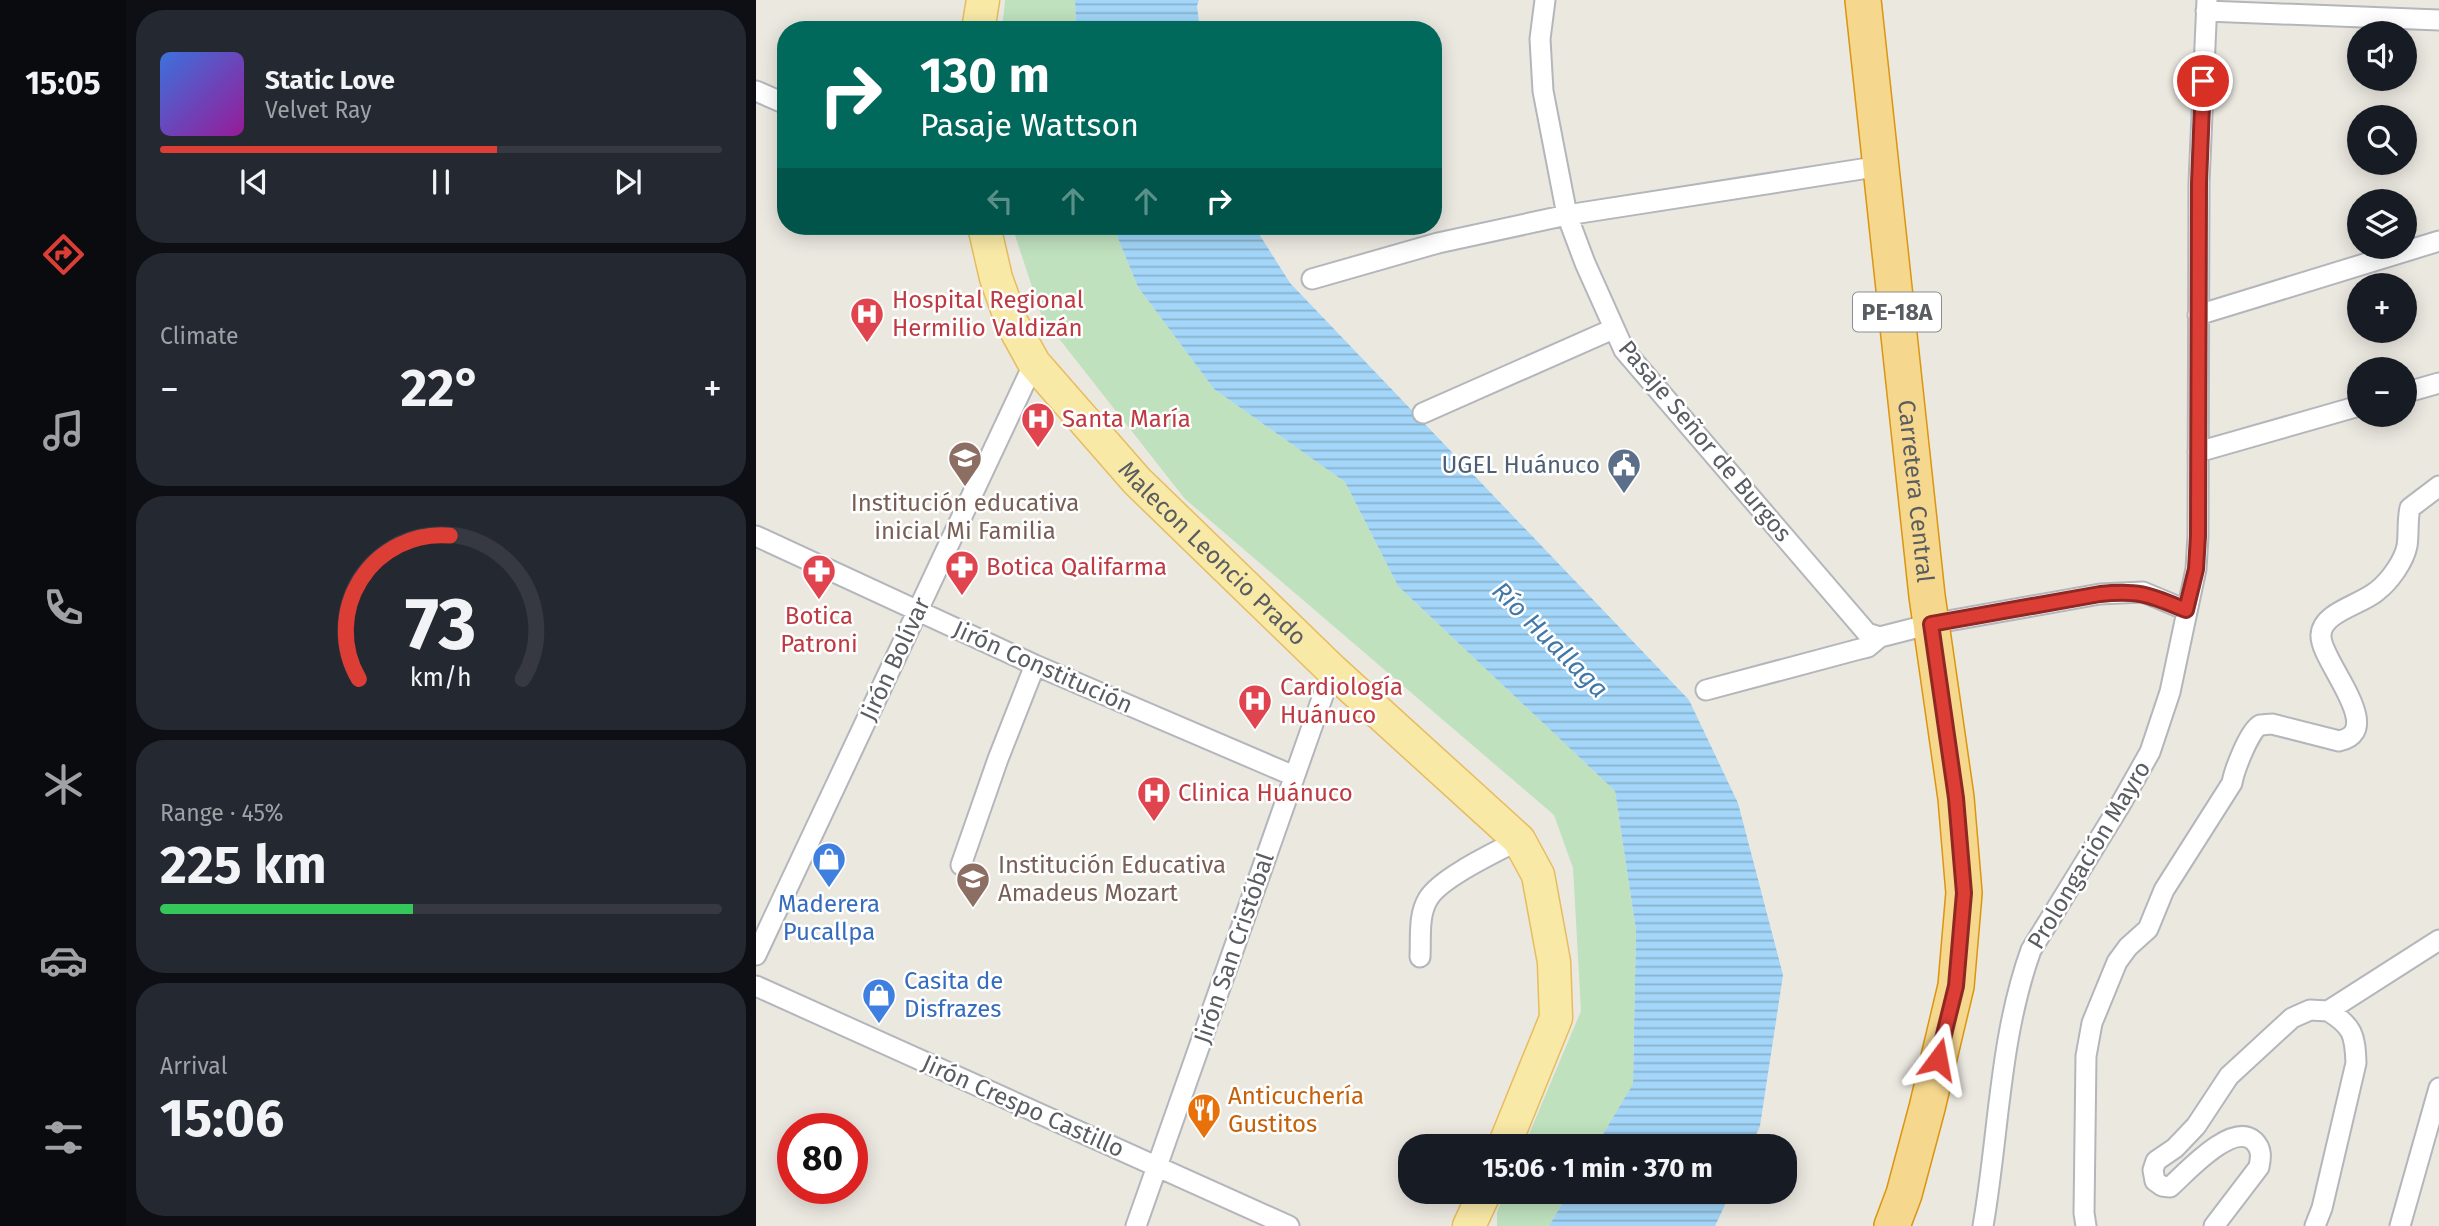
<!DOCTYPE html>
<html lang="en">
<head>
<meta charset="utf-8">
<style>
	:root { --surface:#171b24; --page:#242831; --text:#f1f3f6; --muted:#9ea1a6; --line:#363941; --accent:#dc3d35 }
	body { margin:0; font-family:"Fira Sans",sans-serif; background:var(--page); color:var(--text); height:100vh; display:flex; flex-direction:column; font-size:26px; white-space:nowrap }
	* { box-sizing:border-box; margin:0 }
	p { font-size:23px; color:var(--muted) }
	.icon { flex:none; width:38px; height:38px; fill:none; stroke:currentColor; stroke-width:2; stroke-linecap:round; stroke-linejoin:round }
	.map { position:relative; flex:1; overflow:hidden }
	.drawer { display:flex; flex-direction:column; gap:10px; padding:10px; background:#0d0f14; width:630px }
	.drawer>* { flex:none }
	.hud { position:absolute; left:21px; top:21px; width:665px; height:214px; border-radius:28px; box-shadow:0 4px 18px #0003; background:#00695c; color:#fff; overflow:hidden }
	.tools { position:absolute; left:1591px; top:21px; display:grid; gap:14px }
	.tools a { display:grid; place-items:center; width:70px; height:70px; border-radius:50%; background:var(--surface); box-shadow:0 4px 18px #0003; font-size:35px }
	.speed { position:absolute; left:21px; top:1113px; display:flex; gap:14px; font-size:35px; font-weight:700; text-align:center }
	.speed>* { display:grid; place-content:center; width:91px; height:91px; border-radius:50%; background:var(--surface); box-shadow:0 4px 18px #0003; line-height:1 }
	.speed .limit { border:10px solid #d22; background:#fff; color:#111 }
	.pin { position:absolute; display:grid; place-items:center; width:60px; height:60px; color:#fff; margin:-30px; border:4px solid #fff; border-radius:50%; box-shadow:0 2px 7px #0007 }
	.me { position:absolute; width:77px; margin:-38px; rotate:13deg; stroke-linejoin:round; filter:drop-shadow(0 0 5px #0008) }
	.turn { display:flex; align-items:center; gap:24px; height:147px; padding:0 28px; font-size:32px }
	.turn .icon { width:91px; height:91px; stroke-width:2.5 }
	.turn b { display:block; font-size:49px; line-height:60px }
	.lanes { display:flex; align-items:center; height:66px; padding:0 28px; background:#0003; justify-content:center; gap:35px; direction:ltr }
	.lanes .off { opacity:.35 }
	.big { font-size:52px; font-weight:700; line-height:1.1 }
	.drawer .widget { flex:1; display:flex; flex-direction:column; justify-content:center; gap:10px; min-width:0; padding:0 24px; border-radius:28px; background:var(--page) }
	.drawer .dial { align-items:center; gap:0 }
	.dial svg { height:182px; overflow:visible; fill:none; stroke:var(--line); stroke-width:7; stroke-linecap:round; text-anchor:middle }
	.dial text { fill:var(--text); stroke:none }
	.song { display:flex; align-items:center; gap:21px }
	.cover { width:84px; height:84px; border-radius:10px; background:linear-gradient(135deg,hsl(220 70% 55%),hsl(300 70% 35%)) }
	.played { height:7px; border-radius:4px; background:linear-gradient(90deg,var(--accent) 60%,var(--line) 60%) }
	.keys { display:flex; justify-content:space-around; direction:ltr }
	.heat { display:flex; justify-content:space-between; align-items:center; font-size:38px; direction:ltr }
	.charge { height:10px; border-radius:5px; background:linear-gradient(90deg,#34c759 45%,var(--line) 0) }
	.trip { position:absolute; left:642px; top:1134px; width:399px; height:70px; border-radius:28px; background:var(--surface); box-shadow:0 4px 18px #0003; font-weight:700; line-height:70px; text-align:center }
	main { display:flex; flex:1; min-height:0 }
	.tabs { display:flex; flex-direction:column; width:126px; justify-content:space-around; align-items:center; background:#090b0e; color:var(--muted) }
	.tabs .icon { width:49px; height:49px }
	.tabs .selected { color:var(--accent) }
	.tabs b { font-size:32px; color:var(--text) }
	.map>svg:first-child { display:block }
</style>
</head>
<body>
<main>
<nav class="tabs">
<b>15:05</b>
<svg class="icon selected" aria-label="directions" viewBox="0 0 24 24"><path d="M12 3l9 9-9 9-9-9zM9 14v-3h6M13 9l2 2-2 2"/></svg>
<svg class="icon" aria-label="music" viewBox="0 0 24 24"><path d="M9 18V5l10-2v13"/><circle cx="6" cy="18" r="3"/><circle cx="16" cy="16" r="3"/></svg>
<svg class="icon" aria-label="phone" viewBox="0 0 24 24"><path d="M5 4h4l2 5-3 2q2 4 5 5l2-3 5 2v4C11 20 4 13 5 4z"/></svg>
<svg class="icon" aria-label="climate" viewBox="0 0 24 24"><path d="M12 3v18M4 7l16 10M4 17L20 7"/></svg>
<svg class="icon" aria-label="car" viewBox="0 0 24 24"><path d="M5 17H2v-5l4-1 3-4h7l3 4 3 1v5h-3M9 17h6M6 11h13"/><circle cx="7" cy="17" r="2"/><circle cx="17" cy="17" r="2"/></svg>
<svg class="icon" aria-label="filters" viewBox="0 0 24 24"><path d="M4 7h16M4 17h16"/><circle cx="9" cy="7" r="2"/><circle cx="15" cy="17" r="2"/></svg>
</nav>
<section class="drawer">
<div class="widget">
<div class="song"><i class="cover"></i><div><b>Static Love</b><p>Velvet Ray</p></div></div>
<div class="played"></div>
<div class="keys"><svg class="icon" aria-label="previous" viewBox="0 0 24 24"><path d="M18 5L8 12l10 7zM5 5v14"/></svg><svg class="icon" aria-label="pause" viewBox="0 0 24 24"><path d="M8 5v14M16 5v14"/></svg><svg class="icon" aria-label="next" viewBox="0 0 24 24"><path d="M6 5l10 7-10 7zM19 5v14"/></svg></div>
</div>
<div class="widget"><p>Climate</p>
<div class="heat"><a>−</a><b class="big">22°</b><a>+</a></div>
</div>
<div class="widget dial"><svg viewBox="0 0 100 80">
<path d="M14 69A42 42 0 1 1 86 69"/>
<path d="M14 69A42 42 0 0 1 54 6" stroke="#dc3d35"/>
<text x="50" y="56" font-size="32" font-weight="700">73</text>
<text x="50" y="72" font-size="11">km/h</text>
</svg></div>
<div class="widget"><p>Range · 45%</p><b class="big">225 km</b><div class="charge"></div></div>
<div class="widget"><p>Arrival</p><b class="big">15:06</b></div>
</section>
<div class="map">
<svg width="1683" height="1226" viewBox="0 0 1683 1226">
	<defs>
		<pattern id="water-rules" width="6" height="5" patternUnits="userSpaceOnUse" patternTransform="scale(1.75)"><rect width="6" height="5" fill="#a3d6f9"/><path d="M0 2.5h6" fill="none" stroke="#88b1cd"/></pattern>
	</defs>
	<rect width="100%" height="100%" fill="#ebe8e0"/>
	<path fill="#bfe1be" d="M249 0H319L320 30H246Z
		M256 226H357L382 287 458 389 589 482 642 586 859 791 880 930 877 1085 840 1146H768L825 1011 817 868 798 815 429 499 286 317Z
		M749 1192H813L793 1226H741V1212Z"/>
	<path fill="url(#water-rules)" d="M319 0H443L441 6 444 30H320Z
		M357 226H498L534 283 933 700 982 803 1027 975 1004 1126 995 1146H840L877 1084 880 930 859 791 642 586 589 482 458 389 382 287Z
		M813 1192H975L959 1226H793Z"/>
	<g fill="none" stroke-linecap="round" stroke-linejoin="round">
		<g stroke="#b3b6ba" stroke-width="23">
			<path id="street" d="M789 0 784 39 787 91 811 215 829 263 868 350 1111 633 1124 637 1175 624 1344 594 1387 592 1430 610
				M1450 11 1683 20
				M0 91 30 104
				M556 279 682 243 811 215 1125 166
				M1442 315 1683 241
				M1648 393 1683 383
				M667 413 857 329
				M1442 452 1603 406
				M0 536 279 665 538 776
				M950 690 1100 650 1112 647 1124 637
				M205 865 242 759 279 665
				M0 955 278 363
				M664 957C665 939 662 915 672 899 684 878 740 852 763 840
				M0 986 533 1226
				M380 1226 576 670
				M1227 1226C1243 1134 1243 1039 1275 950L1363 807 1394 752 1414 692 1440 569 1442 536 1443 183 1451 0
				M1330 1226 1328 1213 1330 1056 1336 1023 1361 962 1372 947 1392 929 1408 890 1476 783C1478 771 1493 731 1504 725 1506 725 1514 724 1516 724L1583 741C1632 731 1563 660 1565 635 1566 612 1605 605 1621 591 1634 581 1648 561 1651 546 1653 533 1651 521 1654 508L1683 486
				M1458 1226 1503 1167C1505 1157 1506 1149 1498 1141 1476 1121 1430 1173 1414 1187L1406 1186 1399 1181 1397 1170 1400 1161 1419 1148 1440 1126 1473 1076 1536 1018 1554 1010 1572 1011 1683 940
				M1559 1226 1566 1208 1600 1063C1599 1035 1597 1026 1572 1011
				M1644 1226 1683 1088"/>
		</g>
		<g stroke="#e7bc5e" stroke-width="35">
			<g id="primary">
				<path d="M222 30 227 0"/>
				<path id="s1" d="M228 226 240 278 256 323 278 363 381 481 576 670 763 840 782 875 798 962 800 1018 748 1146"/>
				<path d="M713 1226 729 1192"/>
			</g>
		</g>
		<g stroke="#dc950f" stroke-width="38">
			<g id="highway">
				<path id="s2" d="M1107 0 1171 596 1200 798 1208 893 1200 986 1171 1108 1148 1194 1136 1226"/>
			</g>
		</g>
		<use href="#street" stroke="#fff" stroke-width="19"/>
		<use href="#primary" stroke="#f9e9a7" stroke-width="32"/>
		<use href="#highway" stroke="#f5d78d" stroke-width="35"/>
	</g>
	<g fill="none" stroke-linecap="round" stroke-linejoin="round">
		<g stroke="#8f2822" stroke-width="18">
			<path id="route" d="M1182 1059 1200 986 1208 893 1200 798 1175 624 1344 594C1384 590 1393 595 1430 610L1440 569 1442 536 1443 183 1447 81"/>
		</g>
		<use href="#route" stroke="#dc3d35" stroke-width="12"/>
	</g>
	<defs>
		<g id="hospital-pin" transform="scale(1.75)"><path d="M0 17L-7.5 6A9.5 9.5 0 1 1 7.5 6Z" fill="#e0444e" stroke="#fff"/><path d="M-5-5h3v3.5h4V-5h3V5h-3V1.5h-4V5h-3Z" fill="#fff"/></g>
		<g id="school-pin" transform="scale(1.75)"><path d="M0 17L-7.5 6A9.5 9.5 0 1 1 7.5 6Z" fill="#8d6e63" stroke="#fff"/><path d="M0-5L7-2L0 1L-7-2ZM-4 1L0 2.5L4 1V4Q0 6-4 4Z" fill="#fff"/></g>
		<g id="civic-pin" transform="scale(1.75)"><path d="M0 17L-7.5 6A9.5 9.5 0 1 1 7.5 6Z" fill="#5c6f8a" stroke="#fff"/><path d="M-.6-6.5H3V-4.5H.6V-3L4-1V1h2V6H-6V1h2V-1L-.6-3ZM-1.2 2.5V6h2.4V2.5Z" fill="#fff"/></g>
		<g id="pharmacy-pin" transform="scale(1.75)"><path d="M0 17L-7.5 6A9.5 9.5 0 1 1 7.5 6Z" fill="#e0444e" stroke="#fff"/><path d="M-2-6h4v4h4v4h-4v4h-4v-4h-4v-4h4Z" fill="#fff"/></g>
		<g id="shop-pin" transform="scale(1.75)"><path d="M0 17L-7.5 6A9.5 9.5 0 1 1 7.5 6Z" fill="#3f7fe0" stroke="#fff"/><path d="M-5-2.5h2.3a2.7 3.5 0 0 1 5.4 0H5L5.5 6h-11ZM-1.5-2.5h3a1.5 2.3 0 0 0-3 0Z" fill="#fff"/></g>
		<g id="restaurant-pin" transform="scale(1.75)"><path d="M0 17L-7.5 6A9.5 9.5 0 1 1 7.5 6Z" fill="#e8710a" stroke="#fff"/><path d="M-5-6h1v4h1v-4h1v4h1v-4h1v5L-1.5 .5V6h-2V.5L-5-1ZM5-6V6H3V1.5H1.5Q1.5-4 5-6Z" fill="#fff"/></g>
	</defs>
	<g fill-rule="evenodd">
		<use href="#hospital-pin" x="111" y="314"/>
		<use href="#hospital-pin" x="282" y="419"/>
		<use href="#school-pin" x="209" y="458"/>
		<use href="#civic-pin" x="868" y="465"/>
		<use href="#pharmacy-pin" x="206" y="567"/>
		<use href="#pharmacy-pin" x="63" y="571"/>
		<use href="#hospital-pin" x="499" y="701"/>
		<use href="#hospital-pin" x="398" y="793"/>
		<use href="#shop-pin" x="73" y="859"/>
		<use href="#school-pin" x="217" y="879"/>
		<use href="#shop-pin" x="123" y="995"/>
		<use href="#restaurant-pin" x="448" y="1110"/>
	</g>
	<g text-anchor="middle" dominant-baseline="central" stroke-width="5" stroke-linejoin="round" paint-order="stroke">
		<rect fill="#fff" stroke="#8b8d90" stroke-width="2" x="1097" y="292.5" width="88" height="39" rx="5"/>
		<g font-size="23" font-weight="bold" fill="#595c60">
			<text x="1141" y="312">PE-18A</text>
		</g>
		<g font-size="24" fill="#be3a42" stroke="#fff" text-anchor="start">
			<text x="136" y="300">Hospital Regional<tspan x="136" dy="28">Hermilio Valdizán</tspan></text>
			<text x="306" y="419">Santa María</text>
			<text x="230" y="567">Botica Qalifarma</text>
			<text x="63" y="616" text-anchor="middle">Botica<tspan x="63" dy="28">Patroni</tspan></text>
			<text x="524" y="687">Cardiología<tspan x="524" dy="28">Huánuco</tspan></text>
			<text x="422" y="793">Clinica Huánuco</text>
		</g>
		<g font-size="24" fill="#595c60" stroke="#fff">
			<text transform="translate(949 441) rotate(50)">Pasaje Señor de Burgos</text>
			<text stroke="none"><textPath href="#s2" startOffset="494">Carretera Central</textPath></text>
			<text stroke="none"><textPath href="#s1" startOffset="408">Malecon Leoncio Prado</textPath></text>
			<text transform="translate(139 659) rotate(-65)">Jirón Bolívar</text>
			<text transform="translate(287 667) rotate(24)">Jirón Constitución</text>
			<text transform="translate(1333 855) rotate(-59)">Prolongación Mayro</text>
			<text transform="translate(478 948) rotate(-71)">Jirón San Cristóbal</text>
			<text transform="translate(267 1106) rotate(24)">Jirón Crespo Castillo</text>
		</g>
		<g font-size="24" fill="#4e5e75" stroke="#fff" text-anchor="end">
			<text x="844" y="465">UGEL Huánuco</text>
		</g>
		<g font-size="24" fill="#785e54" stroke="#fff">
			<text x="209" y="503">Institución educativa<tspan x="209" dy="28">inicial Mi Familia</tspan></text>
			<text x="242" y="865" text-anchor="start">Institución Educativa<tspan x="242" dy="28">Amadeus Mozart</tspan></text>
		</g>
		<g font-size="24" fill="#366cbe" stroke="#fff">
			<text x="73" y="904">Maderera<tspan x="73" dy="28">Pucallpa</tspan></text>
			<text x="148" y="981" text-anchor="start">Casita de<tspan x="148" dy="28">Disfrazes</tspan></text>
		</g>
		<g font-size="24" fill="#c56008" stroke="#fff" text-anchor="start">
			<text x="472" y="1096">Anticuchería<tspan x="472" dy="28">Gustitos</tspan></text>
		</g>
		<g font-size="26" font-style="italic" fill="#4278a8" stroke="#fff">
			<text transform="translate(794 640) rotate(45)">Río Huallaga</text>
		</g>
	</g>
</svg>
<div class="tools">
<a><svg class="icon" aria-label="sound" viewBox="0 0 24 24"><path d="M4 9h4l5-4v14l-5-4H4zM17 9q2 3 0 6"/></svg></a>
<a><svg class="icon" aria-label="search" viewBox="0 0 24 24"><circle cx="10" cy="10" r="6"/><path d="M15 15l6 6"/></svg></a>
<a><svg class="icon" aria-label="layers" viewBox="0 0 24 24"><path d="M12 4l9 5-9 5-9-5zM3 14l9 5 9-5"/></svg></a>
<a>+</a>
<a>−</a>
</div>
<div class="speed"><div class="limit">80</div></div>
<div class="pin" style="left:1447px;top:81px;background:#d93025"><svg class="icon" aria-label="arrive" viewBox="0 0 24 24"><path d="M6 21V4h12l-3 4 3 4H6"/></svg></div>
<svg class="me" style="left:1182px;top:1059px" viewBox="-20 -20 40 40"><path d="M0-17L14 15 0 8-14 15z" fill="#dc3d35" stroke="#fff" stroke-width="4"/></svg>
<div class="trip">15:06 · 1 min · 370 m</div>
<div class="hud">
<div class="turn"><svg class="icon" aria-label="right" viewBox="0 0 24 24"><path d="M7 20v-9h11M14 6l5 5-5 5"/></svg><div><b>130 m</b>Pasaje Wattson</div></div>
<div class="lanes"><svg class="icon off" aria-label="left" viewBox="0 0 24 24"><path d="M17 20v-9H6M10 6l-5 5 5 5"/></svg><svg class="icon off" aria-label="ahead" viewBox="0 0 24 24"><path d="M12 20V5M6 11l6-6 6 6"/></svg><svg class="icon off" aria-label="ahead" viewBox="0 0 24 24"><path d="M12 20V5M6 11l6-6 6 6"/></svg><svg class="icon" aria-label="right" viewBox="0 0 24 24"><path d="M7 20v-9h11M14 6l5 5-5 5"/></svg></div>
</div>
</div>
</main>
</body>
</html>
